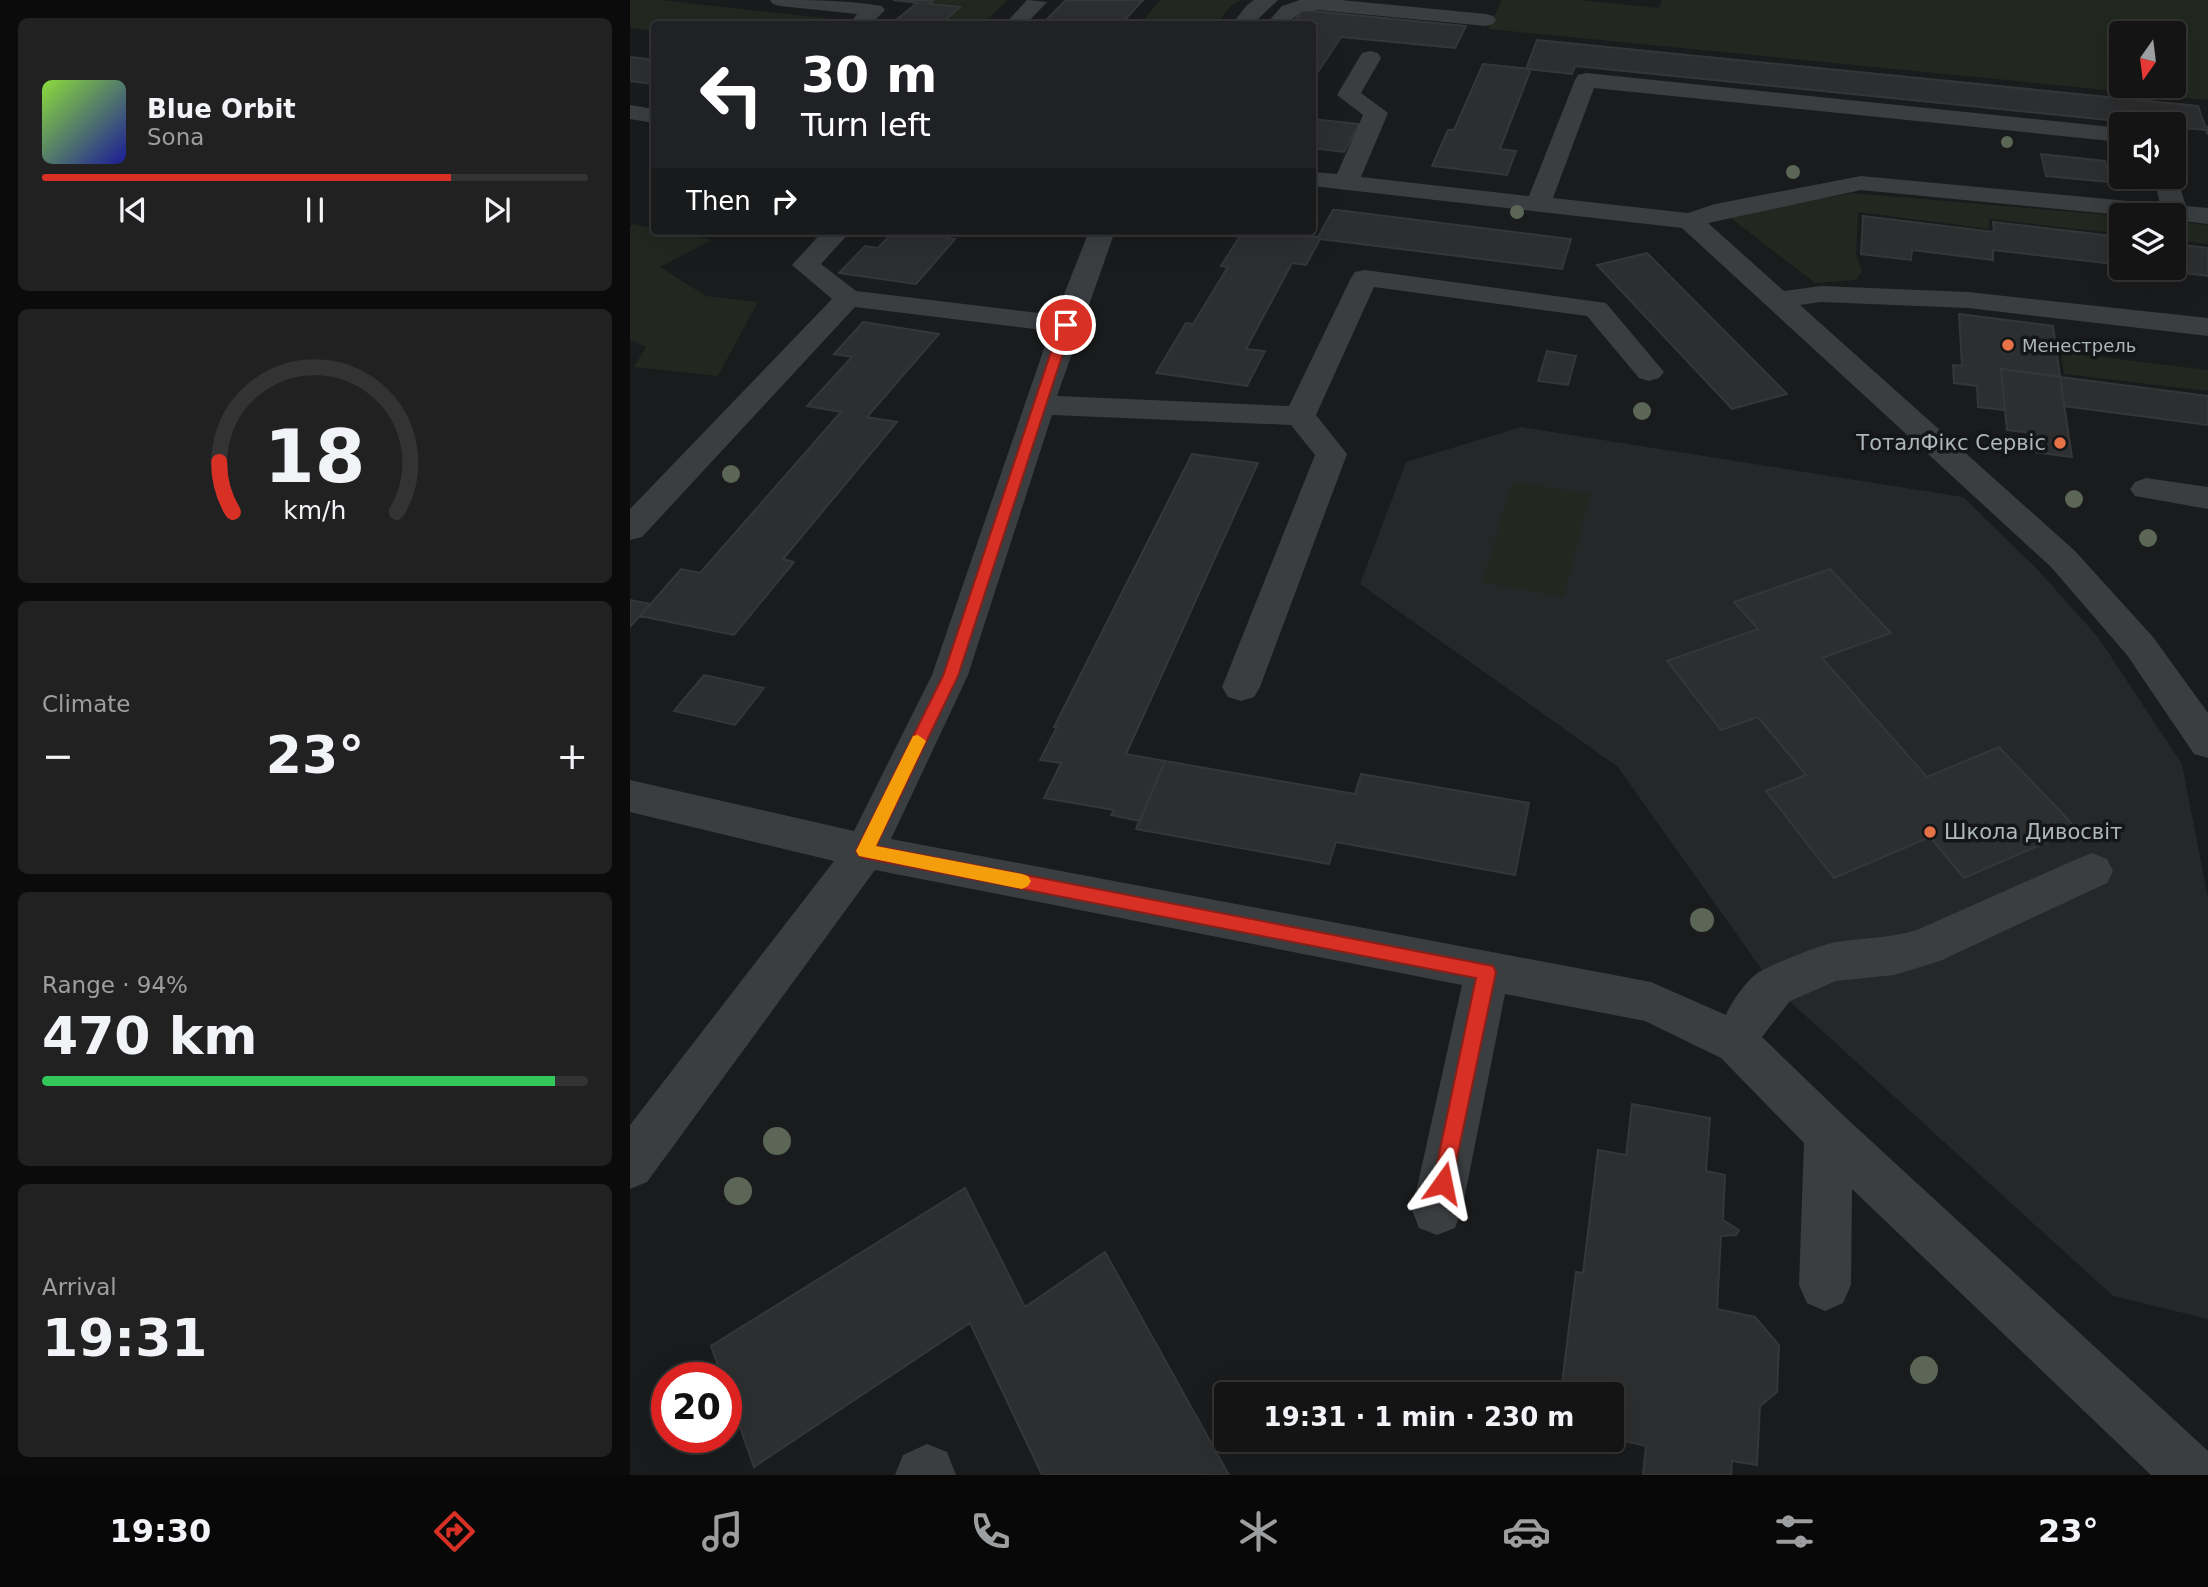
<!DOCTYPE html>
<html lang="en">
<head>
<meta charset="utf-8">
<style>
	:root { --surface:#141415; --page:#212122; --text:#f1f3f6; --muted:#9d9ea0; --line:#333334; --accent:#d93025 }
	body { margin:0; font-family:"DejaVu Sans",sans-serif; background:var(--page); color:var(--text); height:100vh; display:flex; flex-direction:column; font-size:26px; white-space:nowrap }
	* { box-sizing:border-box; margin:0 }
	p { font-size:23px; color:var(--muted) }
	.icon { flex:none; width:38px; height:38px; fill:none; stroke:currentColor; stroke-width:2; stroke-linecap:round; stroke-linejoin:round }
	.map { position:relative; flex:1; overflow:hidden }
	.sheet { display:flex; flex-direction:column; gap:18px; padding:18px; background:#0b0b0c; width:630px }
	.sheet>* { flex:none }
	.top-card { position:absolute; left:21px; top:21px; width:665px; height:214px; border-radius:7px; box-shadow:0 7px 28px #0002,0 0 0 2px var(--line); background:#202124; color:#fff; overflow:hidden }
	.needle { width:46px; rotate:194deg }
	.tools { position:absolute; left:1479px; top:21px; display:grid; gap:14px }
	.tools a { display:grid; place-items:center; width:77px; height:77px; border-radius:7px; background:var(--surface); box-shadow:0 7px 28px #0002,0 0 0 2px var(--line); font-size:35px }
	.speed { position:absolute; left:21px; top:1362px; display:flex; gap:14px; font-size:35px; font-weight:700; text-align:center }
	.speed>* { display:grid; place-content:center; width:91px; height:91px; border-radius:50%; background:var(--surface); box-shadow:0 7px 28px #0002,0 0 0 2px var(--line); line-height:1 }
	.speed .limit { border:10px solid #d22; background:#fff; color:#111 }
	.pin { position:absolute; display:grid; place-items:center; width:60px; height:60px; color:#fff; margin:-30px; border:4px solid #fff; border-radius:50%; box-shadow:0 2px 7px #0007 }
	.me { position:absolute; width:77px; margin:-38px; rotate:12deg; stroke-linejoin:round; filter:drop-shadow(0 0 5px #0008) }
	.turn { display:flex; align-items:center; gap:24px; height:147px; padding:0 35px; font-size:32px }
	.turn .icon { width:91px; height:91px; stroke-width:2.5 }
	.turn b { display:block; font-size:49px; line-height:60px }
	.then { display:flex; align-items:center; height:66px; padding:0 35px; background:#0003; gap:14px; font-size:26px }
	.big { font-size:52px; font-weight:800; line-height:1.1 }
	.sheet .widget { flex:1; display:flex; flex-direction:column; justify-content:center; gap:10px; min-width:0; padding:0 24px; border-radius:10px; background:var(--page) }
	.sheet .dial { align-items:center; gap:0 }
	.dial svg { height:182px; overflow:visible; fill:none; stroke:var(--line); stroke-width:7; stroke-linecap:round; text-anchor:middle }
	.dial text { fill:var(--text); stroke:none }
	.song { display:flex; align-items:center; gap:21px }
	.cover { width:84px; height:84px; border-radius:10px; background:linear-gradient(135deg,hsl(90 70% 55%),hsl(240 70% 35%)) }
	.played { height:7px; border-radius:4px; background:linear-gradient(90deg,var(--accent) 75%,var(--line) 75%) }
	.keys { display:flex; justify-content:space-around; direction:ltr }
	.heat { display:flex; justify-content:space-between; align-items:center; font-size:38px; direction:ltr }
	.charge { height:10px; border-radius:5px; background:linear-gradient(90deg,#34c759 94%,var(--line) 0) }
	.trip { position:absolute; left:584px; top:1382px; width:410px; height:70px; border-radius:7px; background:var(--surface); box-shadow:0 7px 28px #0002,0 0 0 2px var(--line); font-weight:800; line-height:70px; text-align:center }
	.dock { display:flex; height:112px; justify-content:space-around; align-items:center; background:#080808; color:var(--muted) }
	.dock .icon { width:49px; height:49px }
	.dock .on { color:var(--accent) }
	.dock b { font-size:32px; color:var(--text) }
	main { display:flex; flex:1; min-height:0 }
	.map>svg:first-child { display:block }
</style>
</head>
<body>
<main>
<section class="sheet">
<div class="widget">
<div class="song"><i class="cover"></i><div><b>Blue Orbit</b><p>Sona</p></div></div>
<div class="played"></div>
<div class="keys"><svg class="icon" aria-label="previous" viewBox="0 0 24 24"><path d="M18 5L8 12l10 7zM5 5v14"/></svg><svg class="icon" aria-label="pause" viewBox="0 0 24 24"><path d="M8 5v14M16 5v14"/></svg><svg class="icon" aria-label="next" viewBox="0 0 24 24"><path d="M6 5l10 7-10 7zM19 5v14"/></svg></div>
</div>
<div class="widget dial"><svg viewBox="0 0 100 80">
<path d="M14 69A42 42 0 1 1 86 69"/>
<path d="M14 69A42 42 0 0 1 8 47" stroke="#d93025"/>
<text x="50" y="56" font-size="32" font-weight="700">18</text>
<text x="50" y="72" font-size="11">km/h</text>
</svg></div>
<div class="widget"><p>Climate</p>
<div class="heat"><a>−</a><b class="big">23°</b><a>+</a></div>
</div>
<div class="widget"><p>Range · 94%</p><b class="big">470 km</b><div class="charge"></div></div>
<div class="widget"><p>Arrival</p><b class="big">19:31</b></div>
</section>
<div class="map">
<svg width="1578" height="1475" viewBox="0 0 1578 1475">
	<rect width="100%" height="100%" fill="#1a1b1c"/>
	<path fill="#262729" d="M891 427 1333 497 1408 570 1468 637 1552 764 1578 898V1319L1483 1296 1144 987 988 767 730 584 776 462Z"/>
	<path fill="#222720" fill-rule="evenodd" d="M0 0H30L231 22 228 24H24V31L0 28Z
		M304 0H378L352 24H315L316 23 313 22 329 7 299 4Z
		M530 0H611L600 7 586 24H510Z
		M872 0H949L1029 8 1032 0H1578V100L858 29ZM1491 33H1544V86H1491Z
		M1222 193 1491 216V234L1359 219V229L1228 212 1226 254 1232 271 1226 280 1185 283 1098 216Z
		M1544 221 1578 225V244L1544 240Z
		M3 224 24 228V231H38L82 240 30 267 76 296 128 302 88 376 4 367 16 347 0 340V226Z
		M1431 352 1578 370V391L1434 374Z
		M883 482 960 494 934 597 852 582Z"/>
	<path fill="#2d2e30" stroke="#343638" stroke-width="2" d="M263 0H304L299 4 330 7 313 22 317 23 315 24H261L287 3Z
		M513 0 491 24H412L436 0Z
		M672 10 836 26 825 48 711 37 682 81V24H662Z
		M907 40 1568 106 1575 126 1578 127V135L1576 130 1544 127V124H1517L945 66 942 74 896 69Z
		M0 57 24 60V84L0 81Z
		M853 64 901 69 870 149 886 151 877 175 802 166 818 130H824Z
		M682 119 729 124 714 152 682 148Z
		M1411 154 1475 161 1481 182 1416 176Z
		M703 210H707L941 239 932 269 690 239 676 265 662 263 616 349 635 351 617 386 526 373 556 323 563 324 598 267 591 266 613 231H644L688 237Z
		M1233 216 1364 232 1363 222 1491 237V265L1363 250V260L1282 250 1281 260 1231 254Z
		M264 231H323L317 238 325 239 286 284 209 273 235 246 248 248Z
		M1544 244 1578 248V276L1514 268H1544Z
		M1017 253 1157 394 1102 409 967 265Z
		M1329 314 1423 326 1430 376 1371 369 1375 410 1348 407 1347 386 1324 383 1323 365 1332 366Z
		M233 322 309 334 237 417 267 422 153 559 164 562 104 635 10 616 51 569 70 573 211 412 177 406 222 357 204 354Z
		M917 351 946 356 938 385 908 381Z
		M1371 369 1430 377 1442 457 1404 452 1402 433 1377 430Z
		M1430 377 1578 396V425L1434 406Z
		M562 454 628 463 496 754 535 761 510 821 481 815 484 810 414 798 431 763 410 760 427 727H424Z
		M1200 569 1261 633 1192 658 1297 777 1369 747 1447 829 1334 878 1300 837 1204 878 1136 791 1176 775 1128 717 1091 730 1037 661 1128 629 1104 602Z
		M0 600 20 604 0 627Z
		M74 675 134 688 105 725 44 711Z
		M535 761 725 794 731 774 899 803 885 875 706 842 699 864 506 829Z
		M1002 1104 1080 1118 1076 1171 1095 1175 1093 1220 1109 1230 1106 1235 1091 1236 1087 1309 1125 1317 1149 1345 1147 1392 1130 1406 1127 1465 1102 1461 1101 1475H1013L1016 1446 982 1438V1395H951L931 1391 946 1272 953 1273 968 1150 996 1155Z
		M335 1188 395 1307 475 1252 599 1475H412L340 1323 124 1467 96 1388V1377H92L81 1346Z"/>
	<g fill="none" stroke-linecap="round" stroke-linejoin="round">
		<path fill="#3b3e41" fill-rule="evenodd" d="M140 0C177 0 216 0 252 6L255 10 241 24H222L221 22 227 14 150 6 143 4Z
			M397 0 417 2 396 24H375Z
			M624 0H648L623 24H602L617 5Z
			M670 0H711L856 14 863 16 866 20 863 24 856 26 688 10 671 12 656 24H636L652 6Z
			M740 51 748 53 751 58 731 93 758 113 731 177 899 196 945 80 948 75 956 73 1491 128V142L964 88 923 198 1058 213 1085 204 1231 176 1530 204 1524 177H1544L1545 172 1556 206 1578 208V224L1544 220V215H1491L1231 190 1078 223 1154 291 1191 286 1338 292 1578 318V336L1338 308 1191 302 1170 305 1445 551 1523 637 1578 713V758L1564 754 1497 655 1421 567 1052 228 682 186V172L707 174 733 115 707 95 732 53Z
			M0 105 24 109V123L0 119Z
			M193 231H221L191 264 226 291 426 315 459 231H485L427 396 659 406 721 278 725 272 735 270 976 303 1029 366 1034 372 1029 378 1019 381 1009 378 957 316 744 287 686 415 717 454 630 687 624 697 611 701 598 697 592 687 685 455 661 425 422 415 338 675 261 839 1021 982 1096 1015C1102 1001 1116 981 1129 972 1143 964 1190 945 1206 942 1234 938 1260 938 1287 930L1447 859 1462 853 1477 859 1483 871 1477 883 1310 961 1264 975 1206 981 1160 1001 1132 1037 1215 1117 1578 1451V1475H1521L1222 1189 1221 1285 1213 1303 1195 1311 1177 1303 1169 1285 1174 1143 1091 1058 1015 1021 875 994 832 1210 825 1228 807 1235 789 1228 782 1210 832 985 245 870 17 1182 0 1189V1125L204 861 0 812V780L224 831 302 675 420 331 225 307 12 537 0 540V509L202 299 162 265Z
			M1516 478 1578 487V509L1505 496 1500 489 1505 482Z
			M297 1444 317 1452 326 1475H265L273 1455Z"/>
	</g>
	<g fill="#5b6656">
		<circle cx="1377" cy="142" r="6"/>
		<circle cx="1163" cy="172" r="7"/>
		<circle cx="887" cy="212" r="7"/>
		<circle cx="1012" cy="411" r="9"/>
		<circle cx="101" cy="474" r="9"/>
		<circle cx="1444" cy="499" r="9"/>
		<circle cx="1518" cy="538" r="9"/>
		<circle cx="1072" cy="920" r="12"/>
		<circle cx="147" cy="1141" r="14"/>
		<circle cx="108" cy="1191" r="14"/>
		<circle cx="1294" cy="1370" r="14"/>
	</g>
	<path fill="#d93025" stroke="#8d1f18" stroke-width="2" d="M436 321 442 325 328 676 246 846 863 966 866 972 820 1191 813 1194 806 1191 803 1183 846 978 235 858 229 856 226 851 313 676 430 325Z"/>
	<path fill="#f59e0b" d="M288 735 296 741 246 846 392 874 398 876 401 881 398 886 392 889 229 856 226 851 283 736Z"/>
	<g fill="#e77248" stroke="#151617" stroke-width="2.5">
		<circle cx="1378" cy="345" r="7"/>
		<circle cx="1430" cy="443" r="7"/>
		<circle cx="1300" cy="832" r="7"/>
	</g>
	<g text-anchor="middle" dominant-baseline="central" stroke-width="7" stroke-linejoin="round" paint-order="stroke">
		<g font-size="18" fill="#adb7bb" stroke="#151617" text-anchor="start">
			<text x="1392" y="345">Менестрель</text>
		</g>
		<g font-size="21" fill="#adb7bb" stroke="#151617" text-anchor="end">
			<text x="1416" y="443">ТоталФікс Сервіс</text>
			<text x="1314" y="832" text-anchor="start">Школа Дивосвіт</text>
		</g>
	</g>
</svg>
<div class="tools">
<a><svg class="needle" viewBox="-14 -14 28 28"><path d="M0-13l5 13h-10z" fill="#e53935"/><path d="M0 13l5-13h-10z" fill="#9d9ea0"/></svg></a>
<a><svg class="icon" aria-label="sound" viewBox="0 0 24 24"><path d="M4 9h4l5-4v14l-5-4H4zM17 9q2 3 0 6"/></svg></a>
<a><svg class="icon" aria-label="layers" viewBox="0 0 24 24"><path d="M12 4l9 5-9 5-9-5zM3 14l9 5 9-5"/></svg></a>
</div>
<div class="speed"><div class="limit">20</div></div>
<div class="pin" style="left:436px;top:325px;background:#d93025"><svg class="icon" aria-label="arrive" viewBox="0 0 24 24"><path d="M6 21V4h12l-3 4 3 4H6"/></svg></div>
<svg class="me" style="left:813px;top:1183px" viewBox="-20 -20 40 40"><path d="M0-17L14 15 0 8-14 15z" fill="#d93025" stroke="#fff" stroke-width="4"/></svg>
<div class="trip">19:31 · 1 min · 230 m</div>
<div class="top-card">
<div class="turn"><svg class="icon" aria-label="left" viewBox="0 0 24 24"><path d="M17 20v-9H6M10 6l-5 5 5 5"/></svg><div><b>30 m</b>Turn left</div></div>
<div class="then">Then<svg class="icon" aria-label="right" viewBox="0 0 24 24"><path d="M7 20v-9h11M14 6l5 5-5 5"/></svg></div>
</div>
</div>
</main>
<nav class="dock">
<b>19:30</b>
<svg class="icon on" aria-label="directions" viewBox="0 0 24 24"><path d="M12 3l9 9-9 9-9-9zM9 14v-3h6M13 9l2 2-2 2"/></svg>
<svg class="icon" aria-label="music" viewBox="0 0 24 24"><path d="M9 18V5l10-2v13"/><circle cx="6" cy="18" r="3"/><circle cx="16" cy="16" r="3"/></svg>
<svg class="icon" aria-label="phone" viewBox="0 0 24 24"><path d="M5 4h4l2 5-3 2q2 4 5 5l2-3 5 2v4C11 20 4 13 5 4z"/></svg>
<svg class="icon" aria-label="climate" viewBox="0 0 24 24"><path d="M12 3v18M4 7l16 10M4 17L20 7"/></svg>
<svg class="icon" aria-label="car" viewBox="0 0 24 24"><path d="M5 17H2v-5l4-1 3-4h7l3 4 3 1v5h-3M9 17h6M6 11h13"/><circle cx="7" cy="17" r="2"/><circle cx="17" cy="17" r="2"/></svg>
<svg class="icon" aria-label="filters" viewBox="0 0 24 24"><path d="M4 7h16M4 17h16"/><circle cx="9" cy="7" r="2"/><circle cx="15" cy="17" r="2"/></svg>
<b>23°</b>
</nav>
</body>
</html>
